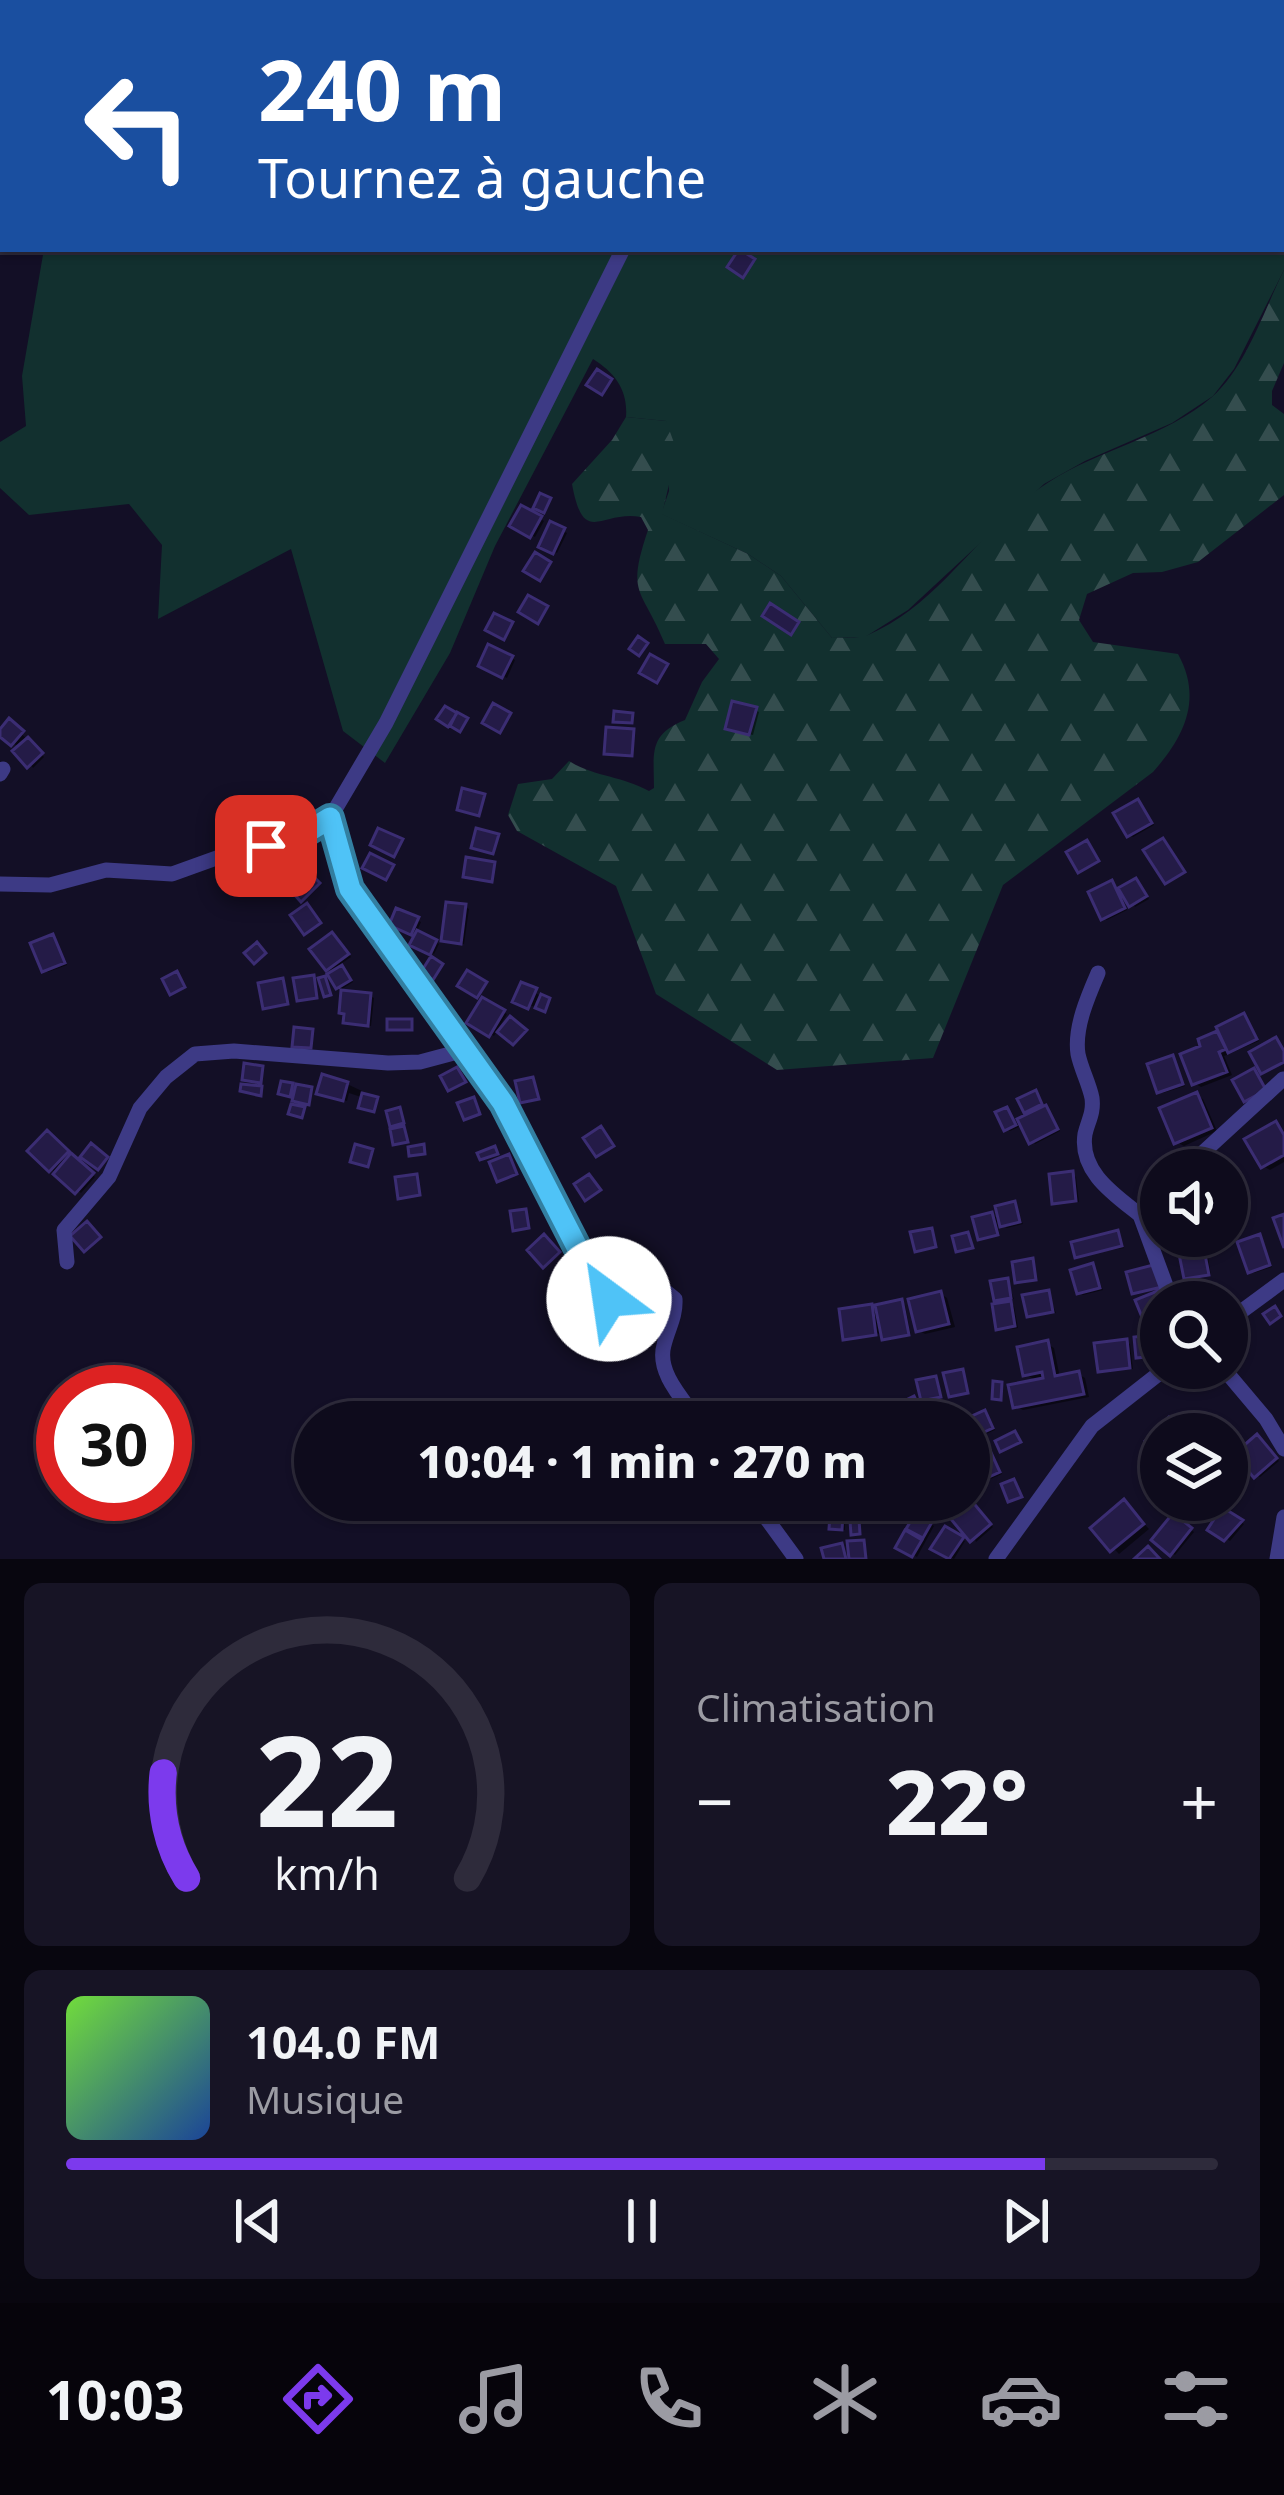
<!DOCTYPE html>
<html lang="fr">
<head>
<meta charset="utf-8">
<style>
	:root { --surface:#0e0b1c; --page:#171425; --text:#f1f3f6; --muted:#9b9ba3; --line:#2e2b3b; --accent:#7c3aed }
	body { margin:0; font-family:"Noto Sans",sans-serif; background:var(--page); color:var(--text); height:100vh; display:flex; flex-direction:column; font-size:45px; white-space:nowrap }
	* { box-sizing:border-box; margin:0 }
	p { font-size:39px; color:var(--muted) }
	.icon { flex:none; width:66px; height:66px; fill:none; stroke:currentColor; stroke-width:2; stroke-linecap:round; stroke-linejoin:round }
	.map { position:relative; height:1559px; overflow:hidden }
	.details { display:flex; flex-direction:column; gap:24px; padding:24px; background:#08060f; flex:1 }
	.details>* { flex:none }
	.hud { position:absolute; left:0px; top:0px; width:1284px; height:252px; box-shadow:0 3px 9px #0004,0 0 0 3px var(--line); background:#1a4fa0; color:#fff; overflow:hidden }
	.fabs { position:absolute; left:1140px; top:1149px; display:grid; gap:24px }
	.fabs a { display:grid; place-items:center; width:108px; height:108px; border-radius:50%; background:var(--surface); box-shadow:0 3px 9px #0004,0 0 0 3px var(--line); font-size:60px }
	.speed { position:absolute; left:36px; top:1365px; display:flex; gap:24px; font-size:60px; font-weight:700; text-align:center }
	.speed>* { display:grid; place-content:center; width:156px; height:156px; border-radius:50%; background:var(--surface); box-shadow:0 3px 9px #0004,0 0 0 3px var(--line); line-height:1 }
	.speed .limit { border:18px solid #d22; background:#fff; color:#111 }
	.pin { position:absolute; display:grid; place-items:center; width:102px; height:102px; color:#fff; margin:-51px; border-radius:24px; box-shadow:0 6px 18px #0006 }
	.me { position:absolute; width:132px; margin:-66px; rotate:329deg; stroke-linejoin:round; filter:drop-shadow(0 0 9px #0008) }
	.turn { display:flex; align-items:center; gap:42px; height:252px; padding:0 60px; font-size:54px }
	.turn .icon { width:156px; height:156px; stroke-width:2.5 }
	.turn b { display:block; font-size:84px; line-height:102px }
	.big { font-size:90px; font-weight:800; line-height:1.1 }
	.details .card { flex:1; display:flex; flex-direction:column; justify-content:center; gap:18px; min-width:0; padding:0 42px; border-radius:18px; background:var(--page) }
	.details .dial { align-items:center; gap:0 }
	.dial svg { height:312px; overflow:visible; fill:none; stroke:var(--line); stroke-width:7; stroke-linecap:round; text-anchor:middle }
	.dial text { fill:var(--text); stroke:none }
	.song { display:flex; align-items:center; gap:36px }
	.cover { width:144px; height:144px; border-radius:18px; background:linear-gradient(135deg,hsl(100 70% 55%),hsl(220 70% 35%)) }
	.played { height:12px; border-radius:6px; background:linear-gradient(90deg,var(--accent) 85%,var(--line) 85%) }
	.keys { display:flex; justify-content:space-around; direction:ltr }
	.heat { display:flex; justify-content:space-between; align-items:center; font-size:66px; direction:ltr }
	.details .tiles { flex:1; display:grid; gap:24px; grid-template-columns:1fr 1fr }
	.card:last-child { grid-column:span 2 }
	.trip { position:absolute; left:294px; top:1401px; width:696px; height:120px; border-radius:60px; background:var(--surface); box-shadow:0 3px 9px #0004,0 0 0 3px var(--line); font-weight:800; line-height:120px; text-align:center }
	.tab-bar { display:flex; height:192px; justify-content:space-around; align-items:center; background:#06040b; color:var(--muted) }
	.tab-bar .icon { width:84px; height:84px }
	.tab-bar .on { color:var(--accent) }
	.tab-bar b { font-size:54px; color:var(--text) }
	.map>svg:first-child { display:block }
</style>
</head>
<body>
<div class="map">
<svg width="1284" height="1559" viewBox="0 0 1284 1559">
	<defs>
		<pattern id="forest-firs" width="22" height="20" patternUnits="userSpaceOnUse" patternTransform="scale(3)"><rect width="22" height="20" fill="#12302f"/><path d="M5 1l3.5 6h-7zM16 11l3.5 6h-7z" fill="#344d4e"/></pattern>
	</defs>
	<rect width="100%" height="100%" fill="#130f26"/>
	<path fill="#12302f" d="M43 0H1284V270L1234 369 1213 396 1172 423 1085 461 1044 484 908 610 865 637 832 638 781 576 748 554 661 514 669 491 666 421 626 417C628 390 615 373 593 359L495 546 450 653 385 763 343 731 291 549 158 619 162 545 129 504 29 515 0 488V442L26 426 22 376 44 249H1281V3Z"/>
	<path fill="url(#forest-firs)" d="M1284 270V363L1272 391V405L1284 414V495L1198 562 1162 572 1133 573 1087 594 1079 620 1093 642 1178 654C1203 699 1184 737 1153 772L1003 885 933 1058 777 1070 656 994 616 886 517 831 508 815 518 784 552 779 569 761C595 777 622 776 649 791L654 788C654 753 648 735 685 720L702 682 719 659 706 644H665C641 586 626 596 648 530L641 517C600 510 584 548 572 484L612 440 626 417 666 421 677 451 662 514 748 554 781 576 832 638C843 637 858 639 868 635 942 604 983 523 1049 482 1100 449 1166 437 1212 397 1246 367 1264 310 1284 270Z"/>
	<path fill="#0007" d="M523 509 544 521 535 537 514 525Z
		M551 525 567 533 557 553 542 546Z
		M490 648 515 660 507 678 482 665Z
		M755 710 759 712 753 735 732 730Z
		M10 722 44 757 33 768 20 748 0 733Z
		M1138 802 1154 825 1133 837 1129 835Z
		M1136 881 1149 899 1135 907 1123 891 1119 893 1127 910 1107 920 1103 918 1112 884 1118 891Z
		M465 907 469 909 464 944 448 941Z
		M398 911 421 922 416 933 439 944 434 954 413 944 417 935 393 924Z
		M53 937 67 965 48 972 44 970Z
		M336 937 351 957 338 966 353 982 342 989 335 973 328 969Z
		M283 981 290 1005 269 1009 265 1007Z
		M522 986 550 1001 546 1010 516 1001Z
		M370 996 374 998 371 1026 346 1022Z
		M483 1001 507 1014 494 1036 470 1022Z
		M1244 1016 1259 1041 1224 1056 1232 1075 1201 1087 1194 1083 1204 1048 1217 1034 1225 1039Z
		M1173 1058 1185 1086 1163 1093 1159 1091Z
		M347 1084 362 1091 360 1096 377 1100 375 1110 362 1107 364 1098 349 1093 347 1101 324 1095Z
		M1036 1093 1060 1131 1035 1144 1023 1125 1010 1131 1007 1129V1110L1016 1123 1033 1115 1026 1110Z
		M1196 1096 1203 1099 1217 1131 1184 1146 1177 1142Z
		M1276 1125 1284 1131V1162L1270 1170 1263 1166Z
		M51 1136 95 1177 81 1193 51 1169Z
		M1072 1174 1076 1177 1079 1202 1059 1204 1055 1202Z
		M1227 1184 1233 1211 1227 1212Z
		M1015 1204 1023 1224 1007 1228 997 1222 1000 1236 980 1238 992 1215 1002 1221Z
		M1117 1234 1124 1248 1077 1256Z
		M1259 1238 1272 1267 1254 1273 1250 1271Z
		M1203 1248 1207 1250 1211 1276 1191 1280 1187 1278Z
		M1093 1267 1103 1290 1083 1295 1079 1292Z
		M1007 1281 1014 1299 1004 1301 1014 1306 1018 1328 1003 1330 999 1328 1006 1305 996 1299Z
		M1048 1293 1056 1313 1030 1315Z
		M941 1294 947 1298 955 1327 925 1334 918 1330Z
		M901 1303 905 1305 911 1336 888 1340 865 1325 862 1330 873 1337 846 1338 871 1308 879 1312Z
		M1126 1342 1130 1344 1133 1369 1101 1370Z
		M1047 1344 1054 1348 1060 1378 1078 1374 1085 1378 1089 1397 1023 1410 1016 1406 1039 1382 1025 1374Z
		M936 1379 943 1398 927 1402 923 1400Z
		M914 1400 926 1419 904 1422 898 1408Z
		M985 1414 995 1430 977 1438 967 1422Z
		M1261 1440 1279 1461 1260 1477 1256 1475Z
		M989 1452 1002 1474 979 1484 969 1469V1460Z
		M783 1500H828L834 1504V1500H844L845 1530 832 1528 833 1522 789 1513 782 1509Z
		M866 1500H896L889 1513Z
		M936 1500H959L965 1509 975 1506 993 1527 976 1542 961 1507 949 1515Z
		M1124 1503 1149 1529 1119 1554 1094 1528Z
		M1223 1511 1244 1524 1230 1541 1211 1529Z
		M917 1516 934 1526 917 1557 900 1547Z
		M1174 1517 1194 1532 1175 1555 1155 1540Z
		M946 1530 965 1541 954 1559 934 1548Z"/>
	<path fill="#241b47" stroke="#3b2d73" stroke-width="3" d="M739 249 755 259 743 278 727 267Z
		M597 369 612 379 602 395 586 385Z
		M540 493 551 498 544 513 533 508Z
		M521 505 542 516 530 538 509 526Z
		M550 521 565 528 553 554 538 547Z
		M535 552 551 562 540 581 523 571Z
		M528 595 548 606 538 624 518 612Z
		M770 603 799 622 791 635 762 616Z
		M494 613 513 622 504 640 485 630Z
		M638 636 648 643 639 656 629 649Z
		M488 644 513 656 502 678 478 666Z
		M650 654 668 664 657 683 639 673Z
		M732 701 757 707 749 735 725 729Z
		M493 703 511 713 500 733 482 723Z
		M445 706 457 713 448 727 436 719Z
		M614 711 633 713 632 723 613 722Z
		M457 712 468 718 460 732 450 726Z
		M9 718 24 731 11 746 0 737V729Z
		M606 727 634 729 632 756 604 754Z
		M28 737 43 753 27 768 12 751Z
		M462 788 485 794 479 816 457 810Z
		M1138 799 1152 823 1127 837 1113 813Z
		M378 828 403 839 394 857 370 845Z
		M476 828 499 834 493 854 471 848Z
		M1163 838 1185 872 1165 884 1143 850Z
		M1087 840 1099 861 1078 873 1066 852Z
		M370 853 394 865 386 880 362 868Z
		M466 857 495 862 492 882 463 877Z
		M313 876 320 883 301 902 294 894Z
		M1136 878 1147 896 1129 907 1118 888Z
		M1112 880 1125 908 1101 920 1088 892Z
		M446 902 466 904 461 944 441 941Z
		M307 903 321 923 304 935 290 915Z
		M396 908 419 917 411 935 389 925Z
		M417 930 437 940 430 955 409 945Z
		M332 932 349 954 326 971 309 949Z
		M53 934 65 963 42 972 30 943Z
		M257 942 266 953 254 964 244 953Z
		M431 956 443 964 433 980 421 972Z
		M342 965 351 980 336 989 327 974Z
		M467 970 487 982 477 998 457 986Z
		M177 971 185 987 170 995 162 979Z
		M314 975 317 998 297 1001 293 978Z
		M325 976 331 995 324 997 318 978Z
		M283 978 288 1004 263 1009 258 983Z
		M521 982 537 988 528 1009 512 1002Z
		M341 990 371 993 368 1026 343 1023 344 1014 339 1013Z
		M541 994 550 998 545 1012 535 1008Z
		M482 997 505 1010 489 1037 466 1023Z
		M1244 1013 1257 1039 1228 1053 1216 1027Z
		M510 1016 527 1030 513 1045 497 1032Z
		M387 1019H412V1030H387Z
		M294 1027 313 1029 311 1048 292 1047Z
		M1217 1031 1226 1049 1219 1052 1227 1072 1192 1085 1180 1054 1200 1046 1198 1039Z
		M1276 1037 1284 1051V1062L1261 1074 1249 1052Z
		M1173 1055 1183 1084 1157 1093 1147 1064Z
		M244 1063 263 1066 261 1083 242 1080Z
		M457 1067 466 1082 448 1091 440 1076Z
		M1254 1068 1266 1090 1244 1102 1232 1080Z
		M322 1074 348 1082 343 1101 316 1094Z
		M533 1077 539 1099 520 1103 515 1081Z
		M281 1081 293 1083 290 1097 278 1094Z
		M241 1084 262 1086 261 1096 240 1091Z
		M296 1084 312 1087 309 1105 292 1101Z
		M1036 1090 1042 1104 1024 1113 1017 1099Z
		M1197 1092 1212 1128 1174 1144 1159 1108Z
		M362 1093 378 1097 374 1112 358 1108Z
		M474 1097 480 1114 464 1120 457 1103Z
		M291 1104 305 1107 302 1118 288 1114Z
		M1046 1105 1058 1129 1029 1144 1017 1119Z
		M400 1107 404 1123 390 1127 386 1111Z
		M1007 1107 1016 1125 1004 1131 995 1112Z
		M1276 1121 1284 1135V1155L1261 1168 1244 1139Z
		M404 1126 408 1142 393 1145 390 1129Z
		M601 1126 614 1146 596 1157 583 1138Z
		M47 1130 69 1151 49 1172 27 1151Z
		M91 1143 108 1157 98 1170 80 1157Z
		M355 1144 373 1149 368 1167 350 1162Z
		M424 1144 425 1154 409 1156 408 1147Z
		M495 1146 498 1154 480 1160 477 1153Z
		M71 1153 94 1173 75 1194 53 1174Z
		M509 1154 517 1174 497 1182 489 1162Z
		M1073 1171 1076 1201 1052 1204 1049 1174Z
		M417 1174 420 1195 398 1199 395 1177Z
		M589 1174 601 1190 585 1201 574 1184Z
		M1015 1201 1020 1222 1000 1227 995 1206Z
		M526 1209 529 1228 513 1231 510 1211Z
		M992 1212 998 1235 978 1240 972 1217Z
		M1284 1214V1248L1273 1218Z
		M87 1221 101 1237 84 1252 70 1236Z
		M932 1228 936 1247 915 1252 910 1232Z
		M1118 1230 1122 1246 1075 1258 1071 1242Z
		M968 1232 973 1248 956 1252 952 1236Z
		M544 1234 560 1252 543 1268 527 1250Z
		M1260 1234 1270 1265 1248 1273 1237 1242Z
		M1203 1244 1209 1275 1184 1279 1178 1249Z
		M1033 1258 1036 1280 1015 1283 1012 1262Z
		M1093 1263 1100 1288 1077 1294 1070 1270Z
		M1153 1265 1162 1287 1132 1294 1126 1272Z
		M1008 1278 1011 1298 994 1301 990 1281Z
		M1049 1290 1053 1312 1027 1317 1022 1295Z
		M1160 1290 1165 1302H1161V1316L1144 1322 1135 1300Z
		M941 1291 949 1324 916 1332 908 1299Z
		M902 1299 909 1335 882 1340 875 1305Z
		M1011 1301 1015 1326 996 1330 992 1304Z
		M872 1304 876 1335 843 1340 839 1309Z
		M1275 1306 1281 1316 1270 1324 1263 1314Z
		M1154 1335 1156 1356 1136 1358 1134 1337Z
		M1127 1339 1130 1368 1098 1372 1094 1343Z
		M1048 1340 1055 1376 1079 1371 1084 1394 1013 1408 1008 1385 1043 1378 1042 1372 1023 1376 1017 1347Z
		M963 1369 968 1393 949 1397 943 1373Z
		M936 1376 941 1397 921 1401 916 1380Z
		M993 1381 1002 1382 1001 1400 992 1399Z
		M914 1396 924 1417 901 1422 894 1406Z
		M985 1410 993 1428 971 1438 969 1422 963 1420Z
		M1169 1417 1187 1434H1161V1456L1145 1441Z
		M1015 1431 1021 1442 1000 1452 995 1441Z
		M1257 1434 1277 1458 1254 1478 1234 1454Z
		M989 1448 1000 1472 973 1484 969 1457Z
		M1014 1479 1022 1497 1008 1502 1001 1484Z
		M1124 1499 1144 1524 1110 1552 1090 1528Z
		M780 1500H802L800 1513 779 1511Z
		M804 1500H828L826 1521 803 1519Z
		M831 1500H844L842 1530 829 1529Z
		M860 1500H888L881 1512Z
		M933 1500H959L961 1503 943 1515Z
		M971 1500 991 1524 970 1542 950 1518Z
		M858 1505 860 1534 851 1535 849 1506Z
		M1222 1507 1243 1520 1224 1541 1207 1530Z
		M916 1512 932 1522 923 1538 906 1529Z
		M1173 1513 1192 1528 1170 1556 1151 1540Z
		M945 1526 964 1537 949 1559 930 1549Z
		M905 1530 922 1540 912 1557 895 1548Z
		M864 1540 866 1559H849L847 1541Z
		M842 1543 846 1559H824L821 1548Z
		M1148 1546 1160 1559H1134Z"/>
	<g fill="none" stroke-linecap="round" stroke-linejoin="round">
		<path stroke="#3d3a85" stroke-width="15" d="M737 3 738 0
			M623 249 386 723 330 818 351 889 503 1103 596 1284 609 1299 625 1302 664 1290 675 1299C676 1317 668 1328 664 1345 656 1373 684 1400 699 1422
			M0 774 3 769
			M0 884 50 885 106 870 172 874 222 856 294 840 330 818
			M1098 973C1088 996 1074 1028 1078 1054 1081 1069 1089 1083 1092 1098 1094 1113 1088 1121 1085 1134 1079 1172 1115 1195 1140 1215
			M1184 1170 1283 1079
			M1161 1191 1140 1215 1172 1302
			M67 1262 64 1230 109 1177 140 1108 166 1077 195 1054 234 1051 388 1063 420 1062 465 1050
			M1227 1322 1284 1280
			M1223 1368 1266 1419 1284 1449
			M753 1500 796 1559
			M996 1559 1092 1426 1166 1368
			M1277 1559 1284 1517"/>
	</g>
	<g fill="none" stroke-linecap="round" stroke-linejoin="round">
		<g stroke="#337fa1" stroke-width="30">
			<path id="route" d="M266 846 294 840 330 818 350 889 503 1103 596 1284 609 1299"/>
		</g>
		<use href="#route" stroke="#4fc3f7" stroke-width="21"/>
	</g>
</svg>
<div class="fabs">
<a><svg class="icon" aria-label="sound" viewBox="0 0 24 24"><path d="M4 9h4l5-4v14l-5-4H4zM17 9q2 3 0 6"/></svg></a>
<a><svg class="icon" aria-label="search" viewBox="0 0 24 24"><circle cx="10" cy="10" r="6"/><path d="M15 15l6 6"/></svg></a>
<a><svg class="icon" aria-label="layers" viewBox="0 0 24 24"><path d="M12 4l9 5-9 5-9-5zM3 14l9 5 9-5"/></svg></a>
</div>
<div class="speed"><div class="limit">30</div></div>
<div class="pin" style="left:266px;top:846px;background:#d93025"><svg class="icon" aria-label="arrive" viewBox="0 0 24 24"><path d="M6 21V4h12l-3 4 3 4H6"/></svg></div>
<svg class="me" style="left:609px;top:1299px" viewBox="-20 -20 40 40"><circle r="19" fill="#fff"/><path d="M0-13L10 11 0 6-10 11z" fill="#4fc3f7"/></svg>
<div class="trip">10:04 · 1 min · 270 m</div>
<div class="hud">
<div class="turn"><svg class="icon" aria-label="left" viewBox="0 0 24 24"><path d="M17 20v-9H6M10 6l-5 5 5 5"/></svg><div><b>240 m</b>Tournez à gauche</div></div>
</div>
</div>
<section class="details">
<div class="tiles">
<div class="card dial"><svg viewBox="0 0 100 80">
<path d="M14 69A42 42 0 1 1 86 69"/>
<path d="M14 69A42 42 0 0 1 8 42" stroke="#7c3aed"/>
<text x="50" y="56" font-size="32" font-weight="700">22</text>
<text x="50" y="72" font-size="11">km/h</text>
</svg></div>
<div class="card"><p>Climatisation</p>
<div class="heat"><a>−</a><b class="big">22°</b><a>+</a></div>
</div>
<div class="card">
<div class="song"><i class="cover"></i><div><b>104.0 FM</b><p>Musique</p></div></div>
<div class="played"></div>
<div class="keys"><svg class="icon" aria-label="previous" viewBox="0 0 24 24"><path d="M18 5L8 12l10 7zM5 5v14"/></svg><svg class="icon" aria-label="pause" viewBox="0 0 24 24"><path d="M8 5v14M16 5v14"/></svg><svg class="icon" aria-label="next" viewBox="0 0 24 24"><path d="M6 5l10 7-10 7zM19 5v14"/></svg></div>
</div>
</div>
</section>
<nav class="tab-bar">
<b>10:03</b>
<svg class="icon on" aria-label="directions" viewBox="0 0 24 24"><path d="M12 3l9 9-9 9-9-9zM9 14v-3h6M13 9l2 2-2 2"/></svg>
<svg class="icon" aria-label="music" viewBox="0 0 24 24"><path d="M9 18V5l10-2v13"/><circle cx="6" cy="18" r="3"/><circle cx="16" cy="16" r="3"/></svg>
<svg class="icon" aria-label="phone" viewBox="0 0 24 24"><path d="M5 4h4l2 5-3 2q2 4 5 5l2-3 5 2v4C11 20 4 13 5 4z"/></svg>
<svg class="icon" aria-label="climate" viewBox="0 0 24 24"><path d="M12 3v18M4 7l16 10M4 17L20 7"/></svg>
<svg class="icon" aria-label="car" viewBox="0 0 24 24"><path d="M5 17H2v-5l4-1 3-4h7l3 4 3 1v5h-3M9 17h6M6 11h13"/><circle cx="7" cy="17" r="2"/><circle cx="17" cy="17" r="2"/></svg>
<svg class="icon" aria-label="filters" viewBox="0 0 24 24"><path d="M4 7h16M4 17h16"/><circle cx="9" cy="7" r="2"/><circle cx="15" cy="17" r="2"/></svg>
</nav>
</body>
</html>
